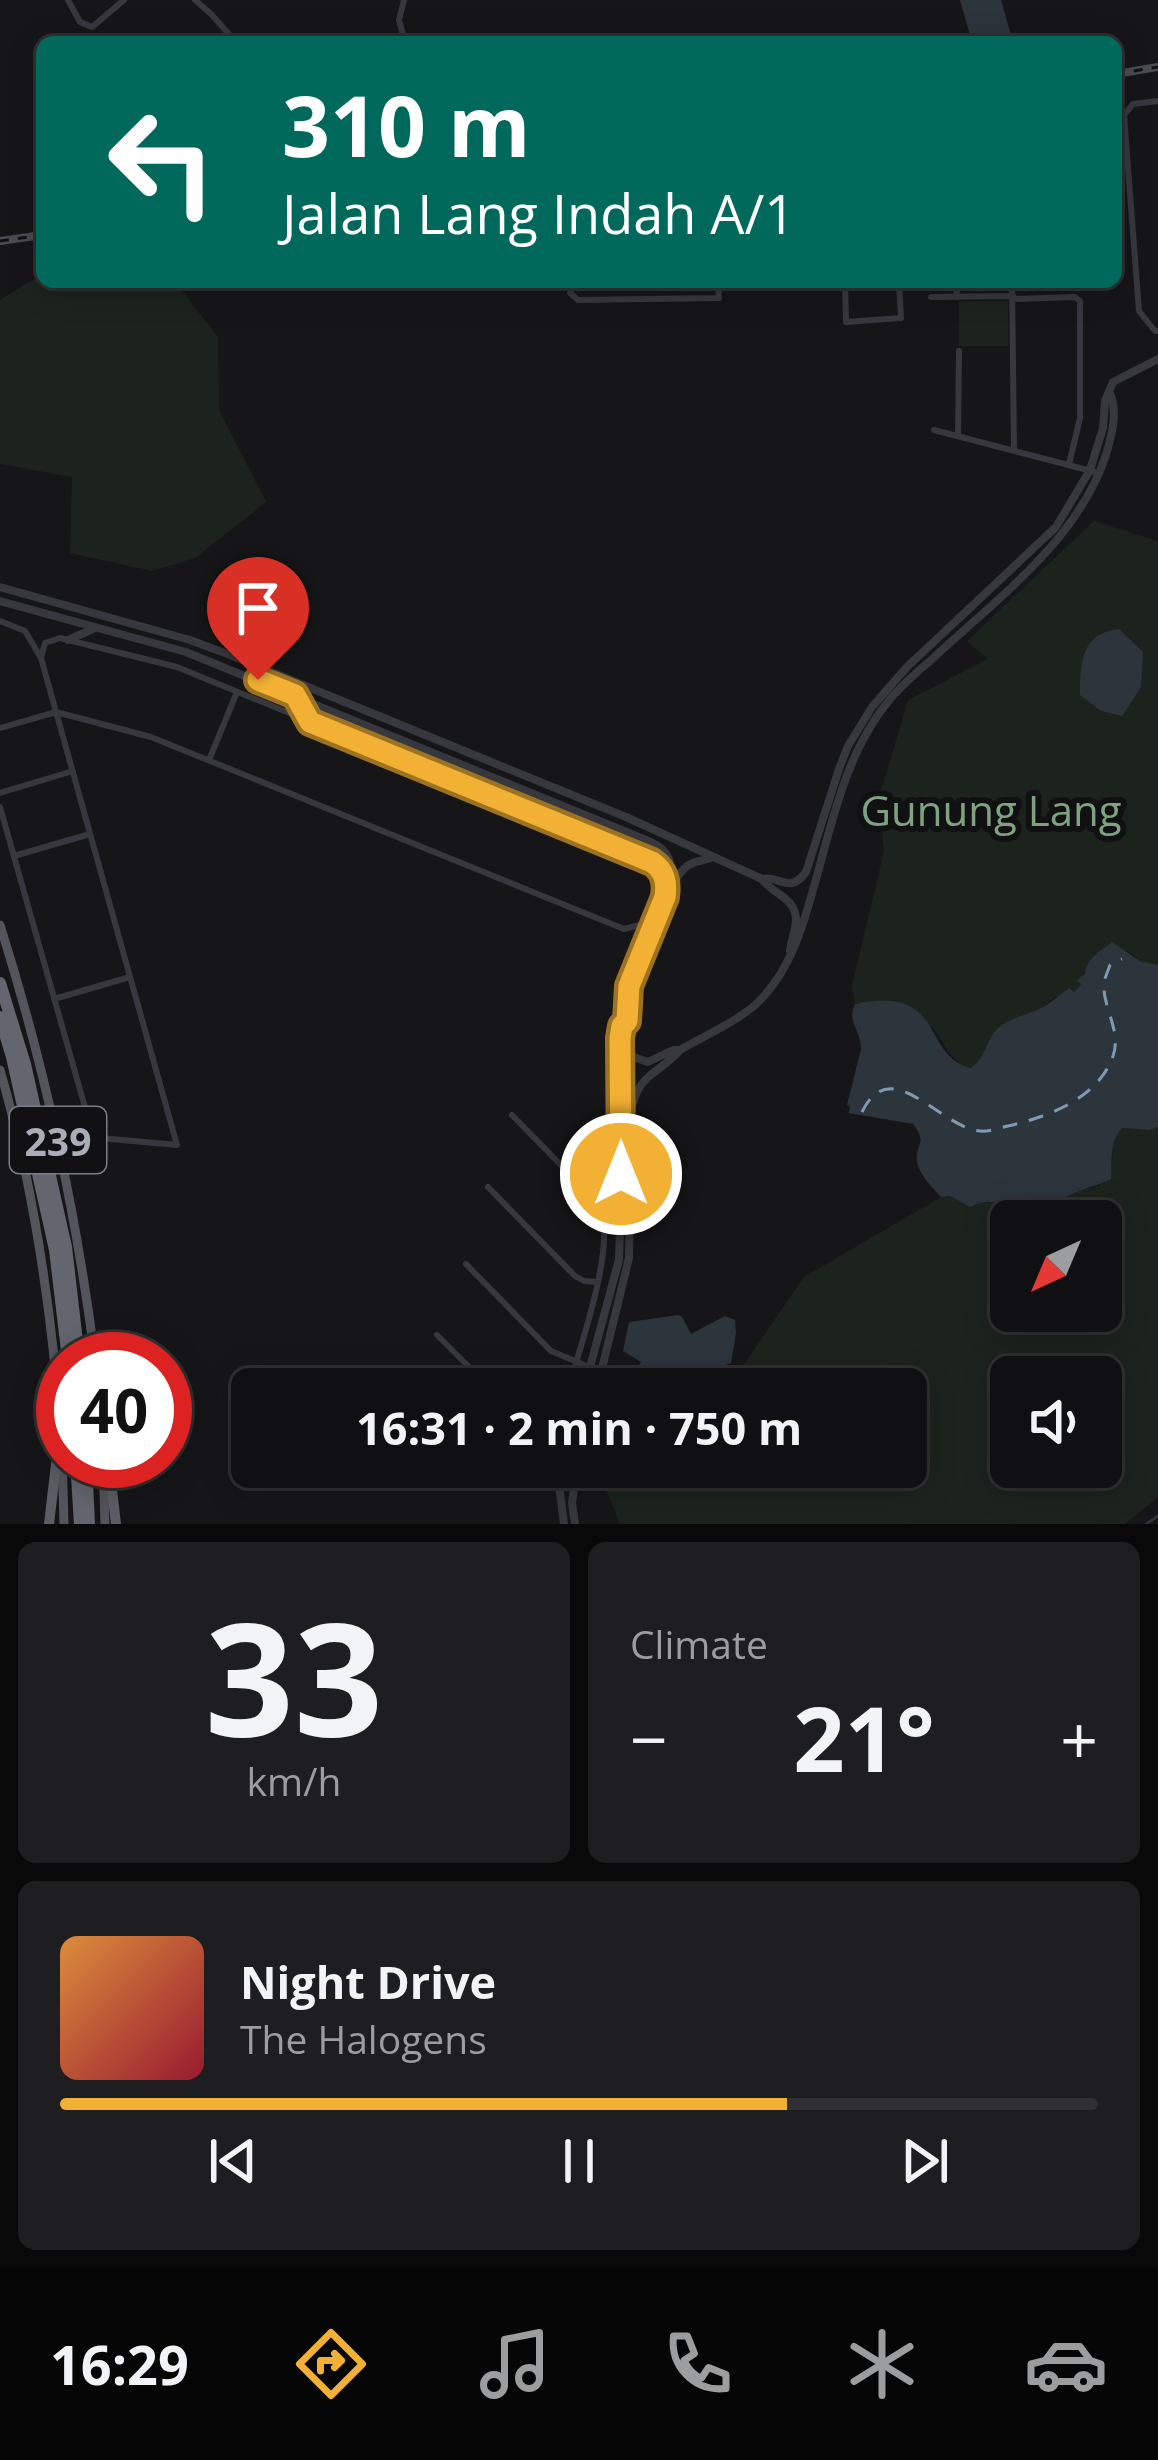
<!DOCTYPE html>
<html lang="en">
<head>
<meta charset="utf-8">
<style>
	:root { --surface:#101012; --page:#1e1e20; --text:#f1f3f6; --muted:#9c9d9f; --line:#303032; --accent:#f2b134 }
	body { margin:0; font-family:"Open Sans",sans-serif; background:var(--page); color:var(--text); height:100vh; display:flex; flex-direction:column; font-size:45px; white-space:nowrap }
	* { box-sizing:border-box; margin:0 }
	p { font-size:39px; color:var(--muted) }
	.icon { flex:none; width:66px; height:66px; fill:none; stroke:currentColor; stroke-width:2; stroke-linecap:round; stroke-linejoin:round }
	.map { position:relative; height:1524px; overflow:hidden }
	.drawer { display:flex; flex-direction:column; gap:18px; padding:18px; background:#09090a; flex:1 }
	.drawer>* { flex:none }
	.hud { position:absolute; left:36px; top:36px; width:1086px; height:252px; border-radius:18px; box-shadow:0 6px 30px #0003,0 0 0 3px var(--line); background:#00695c; color:#fff; overflow:hidden }
	.needle { width:78px; rotate:224deg }
	.controls { position:absolute; left:990px; top:1200px; display:grid; gap:24px }
	.controls a { display:grid; place-items:center; width:132px; height:132px; border-radius:18px; background:var(--surface); box-shadow:0 6px 30px #0003,0 0 0 3px var(--line); font-size:60px }
	.speed { position:absolute; left:36px; top:1332px; display:flex; gap:24px; font-size:60px; font-weight:700; text-align:center }
	.speed>* { display:grid; place-content:center; width:156px; height:156px; border-radius:50%; background:var(--surface); box-shadow:0 6px 30px #0003,0 0 0 3px var(--line); line-height:1 }
	.speed .limit { border:18px solid #d22; background:#fff; color:#111 }
	.pin { position:absolute; display:grid; place-items:center; width:102px; height:102px; color:#fff; margin:-123px -51px; border-radius:50% 50% 50% 0; rotate:-45deg; box-shadow:0 0 12px #0007 }
	.pin .icon { rotate:45deg }
	.me { position:absolute; width:132px; margin:-66px; rotate:0deg; stroke-linejoin:round; filter:drop-shadow(0 0 9px #0008) }
	.turn { display:flex; align-items:center; gap:42px; height:252px; padding:0 48px; font-size:54px }
	.turn .icon { width:156px; height:156px; stroke-width:2.5 }
	.turn b { display:block; font-size:84px; line-height:102px }
	.big { font-size:90px; font-weight:700; line-height:1.1 }
	.drawer .tile { flex:1; display:flex; flex-direction:column; justify-content:center; gap:18px; min-width:0; padding:0 42px; border-radius:18px; background:var(--page) }
	.drawer .dial { align-items:center; gap:0 }
	.dial b { font-size:156px; line-height:1 }
	.song { display:flex; align-items:center; gap:36px }
	.cover { width:144px; height:144px; border-radius:18px; background:linear-gradient(135deg,hsl(30 70% 55%),hsl(350 70% 35%)) }
	.played { height:12px; border-radius:6px; background:linear-gradient(90deg,var(--accent) 70%,var(--line) 70%) }
	.keys { display:flex; justify-content:space-around; direction:ltr }
	.heat { display:flex; justify-content:space-between; align-items:center; font-size:66px; direction:ltr }
	.drawer .tiles { flex:1; display:grid; gap:18px; grid-template-columns:1fr 1fr }
	.tile:last-child { grid-column:span 2 }
	.trip { position:absolute; left:231px; top:1368px; width:696px; height:120px; border-radius:18px; background:var(--surface); box-shadow:0 6px 30px #0003,0 0 0 3px var(--line); font-weight:700; line-height:120px; text-align:center }
	.menu { display:flex; height:192px; justify-content:space-around; align-items:center; background:#060607; color:var(--muted) }
	.menu .icon { width:84px; height:84px }
	.menu .on { color:var(--accent) }
	.menu b { font-size:54px; color:var(--text) }
	.map>svg:first-child { display:block }
</style>
</head>
<body>
<div class="map">
<svg width="1158" height="1524" viewBox="0 0 1158 1524">
	<rect width="100%" height="100%" fill="#161618"/>
	<path fill="#1c231d" fill-rule="evenodd" d="M42 274V282H175L218 337 219 410 266 502 195 558 152 571 70 553 72 477 0 464V300Z
		M959 301H1008V346H959Z
		M1094 521 1158 541V965C1152 964 1144 963 1139 960 1136 958 1134 954 1131 953 1108 942 1091 952 1085 974L1078 980 1082 985 1074 993 1055 997C1046 1006 1033 1013 1020 1019 1014 1021 1005 1022 1000 1026 987 1037 986 1057 971 1068 943 1061 945 1032 925 1023 905 1013 880 1009 859 1003L855 1004 852 986 884 851 879 798 908 700 988 659 967 641Z
		M1158 1127V1497L1125 1524H620L597 1467H906V1389H727L804 1277 941 1197 950 1196 970 1207C993 1195 1019 1206 1038 1221H1011V1311H1101V1221H1054C1048 1198 1080 1190 1099 1186L1112 1167 1113 1139 1122 1128 1150 1130ZM1011 1377H1101V1467H1011Z"/>
	<path fill="#2c353c" d="M960 0H1001L1013 42H972Z
		M1119 629 1143 652 1141 687 1122 716 1101 711 1080 695C1080 663 1081 633 1119 629Z
		M1112 942 1140 961 1158 965V1127L1150 1130 1122 1128C1108 1145 1113 1159 1111 1179 1097 1187 1057 1194 1053 1210 1052 1214 1054 1217 1054 1221 1025 1221 1001 1190 970 1207L950 1196 941 1197C932 1187 920 1176 917 1162 914 1144 929 1144 913 1124L849 1113 850 1106 847 1105 861 1049C862 1032 846 1022 855 1004 948 985 920 1056 971 1068 986 1057 986 1039 999 1027 1006 1020 1033 1013 1045 1006 1053 1001 1060 994 1069 988L1074 992 1081 985 1077 980 1085 974C1086 958 1101 951 1112 942Z
		M678 1315 682 1317 691 1334 725 1316 735 1320 736 1333 731 1363 717 1368 700 1370 681 1389H621V1372L638 1367 641 1362 623 1351 629 1322Z"/>
	<g fill="none" stroke-linecap="round" stroke-linejoin="round">
		<path stroke="#2c353c" stroke-width="3" d="M1146 1524 1158 1516"/>
		<path stroke="#7f9bb3" stroke-width="3" stroke-dasharray="15 12" stroke-linecap="butt" d="M862 1112C891 1052 939 1127 980 1131 989 1132 999 1128 1008 1126 1047 1117 1098 1099 1113 1056 1122 1031 1102 1007 1104 983 1105 977 1108 971 1110 965L1122 959"/>
		<path stroke="#37383d" stroke-width="6" d="M68 0 80 22 92 27 124 0
			M195 0 211 14 236 42
			M404 0 399 20 405 42
			M1158 101 1133 104 1124 115 1139 311 1155 331H1158
			M572 282 570 293 578 300 719 298 718 282
			M845 282 846 322 901 318 899 282
			M956 282 957 297
			M1012 282 1014 450
			M931 297 1013 296
			M1013 299 1075 297 1080 301V418L1069 464
			M934 430 1099 473
			M958 436 959 351
			M0 621 25 631 41 658 177 1145 100 1138 92 1132 0 807
			M41 658 45 643 60 638 177 667 652 862 662 869 666 883
			M56 712 151 737 624 929 655 921
			M0 728 56 712
			M209 760 237 692
			M0 793 73 771
			M14 856 90 834
			M54 999 130 977
			M512 1115 599 1204C618 1242 580 1347 568 1389
			M488 1187 575 1276 584 1281 597 1282
			M466 1264 551 1351 601 1372
			M437 1335 491 1389"/>
		<path stroke="#37383d" stroke-width="8" d="M0 587 190 640 225 653 626 817 762 879C781 875 789 895 806 872L840 766 848 746 872 707 907 667 1056 527 1090 470 1103 428 1105 401 1113 382 1158 359
			M0 601 186 652 651 842C680 856 668 872 665 897
			M68 640 95 628
			M296 697 310 722
			M762 879C772 894 795 897 796 919 796 929 791 941 790 951
			M680 1050H673L648 1062 633 1057C626 1043 626 1007 629 991 633 965 666 886 685 868 692 861 702 861 711 858
			M584 1389 619 1260 622 1160 620 1038 623 1026 627 1021
			M597 1389 629 1258 631 1113C637 1073 658 1075 680 1050 705 1035 746 1018 764 996 791 966 802 929 813 890 832 824 845 752 891 698 903 684 917 672 931 660 996 599 1077 542 1106 455 1112 434 1118 413 1110 393
			M563 1467 559 1485 564 1524
			M575 1524 572 1503 577 1467"/>
		<path stroke="#53555c" stroke-width="9" d="M0 925C45 1067 76 1211 95 1359
			M0 1070C34 1187 52 1313 61 1435
			M62 1451 64 1524
			M103 1461 105 1524"/>
		<path stroke="#5b5e65" stroke-width="10" d="M104 1472 111 1481 116 1524
			M49 1524 60 1430"/>
		<path stroke="#63666e" stroke-width="12" d="M0 983 25 1064 66 1247 79 1359
			M0 1017 12 1057 55 1250 68 1359
			M76 1461 80 1524
			M86 1461 89 1524"/>
		<g stroke="#4a4c52" stroke-width="8">
			<path id="rail" d="M1116 74 1158 67
				M0 241 42 235"/>
		</g>
		<use href="#rail" stroke="#111113" stroke-width="3" stroke-dasharray="9" stroke-linecap="butt"/>
	</g>
	<g fill="none" stroke-linecap="round" stroke-linejoin="round">
		<g stroke="#9d7322" stroke-width="30">
			<path id="route" d="M258 680 295 695 310 722 652 862C665 871 667 882 665 897L629 986 627 1021 622 1026 620 1038 621 1174"/>
		</g>
		<use href="#route" stroke="#f2b134" stroke-width="21"/>
	</g>
	<g text-anchor="middle" dominant-baseline="central" stroke-width="12" stroke-linejoin="round" paint-order="stroke">
		<rect fill="#111113" stroke="#7b7e86" stroke-width="3" x="10" y="1107" width="96" height="66" rx="9"/>
		<g font-size="39" font-weight="bold" fill="#a8adb8">
			<text x="58" y="1140">239</text>
		</g>
		<g font-size="42" fill="#7fa381" stroke="#111113">
			<text x="991" y="809">Gunung Lang</text>
		</g>
	</g>
</svg>
<div class="controls">
<a><svg class="needle" viewBox="-14 -14 28 28"><path d="M0-13l5 13h-10z" fill="#e53935"/><path d="M0 13l5-13h-10z" fill="#9c9d9f"/></svg></a>
<a><svg class="icon" aria-label="sound" viewBox="0 0 24 24"><path d="M4 9h4l5-4v14l-5-4H4zM17 9q2 3 0 6"/></svg></a>
</div>
<div class="speed"><div class="limit">40</div></div>
<div class="pin" style="left:258px;top:680px;background:#d93025"><svg class="icon" aria-label="arrive" viewBox="0 0 24 24"><path d="M6 21V4h12l-3 4 3 4H6"/></svg></div>
<svg class="me" style="left:621px;top:1174px" viewBox="-20 -20 40 40"><circle r="17" fill="#f2b134" stroke="#fff" stroke-width="3"/><path d="M0-11L8 9 0 5-8 9z" fill="#fff"/></svg>
<div class="trip">16:31 · 2 min · 750 m</div>
<div class="hud">
<div class="turn"><svg class="icon" aria-label="left" viewBox="0 0 24 24"><path d="M17 20v-9H6M10 6l-5 5 5 5"/></svg><div><b>310 m</b>Jalan Lang Indah A/1</div></div>
</div>
</div>
<section class="drawer">
<div class="tiles">
<div class="tile dial"><b>33</b><p>km/h</p></div>
<div class="tile"><p>Climate</p>
<div class="heat"><a>−</a><b class="big">21°</b><a>+</a></div>
</div>
<div class="tile">
<div class="song"><i class="cover"></i><div><b>Night Drive</b><p>The Halogens</p></div></div>
<div class="played"></div>
<div class="keys"><svg class="icon" aria-label="previous" viewBox="0 0 24 24"><path d="M18 5L8 12l10 7zM5 5v14"/></svg><svg class="icon" aria-label="pause" viewBox="0 0 24 24"><path d="M8 5v14M16 5v14"/></svg><svg class="icon" aria-label="next" viewBox="0 0 24 24"><path d="M6 5l10 7-10 7zM19 5v14"/></svg></div>
</div>
</div>
</section>
<nav class="menu">
<b>16:29</b>
<svg class="icon on" aria-label="directions" viewBox="0 0 24 24"><path d="M12 3l9 9-9 9-9-9zM9 14v-3h6M13 9l2 2-2 2"/></svg>
<svg class="icon" aria-label="music" viewBox="0 0 24 24"><path d="M9 18V5l10-2v13"/><circle cx="6" cy="18" r="3"/><circle cx="16" cy="16" r="3"/></svg>
<svg class="icon" aria-label="phone" viewBox="0 0 24 24"><path d="M5 4h4l2 5-3 2q2 4 5 5l2-3 5 2v4C11 20 4 13 5 4z"/></svg>
<svg class="icon" aria-label="climate" viewBox="0 0 24 24"><path d="M12 3v18M4 7l16 10M4 17L20 7"/></svg>
<svg class="icon" aria-label="car" viewBox="0 0 24 24"><path d="M5 17H2v-5l4-1 3-4h7l3 4 3 1v5h-3M9 17h6M6 11h13"/><circle cx="7" cy="17" r="2"/><circle cx="17" cy="17" r="2"/></svg>
</nav>
</body>
</html>
